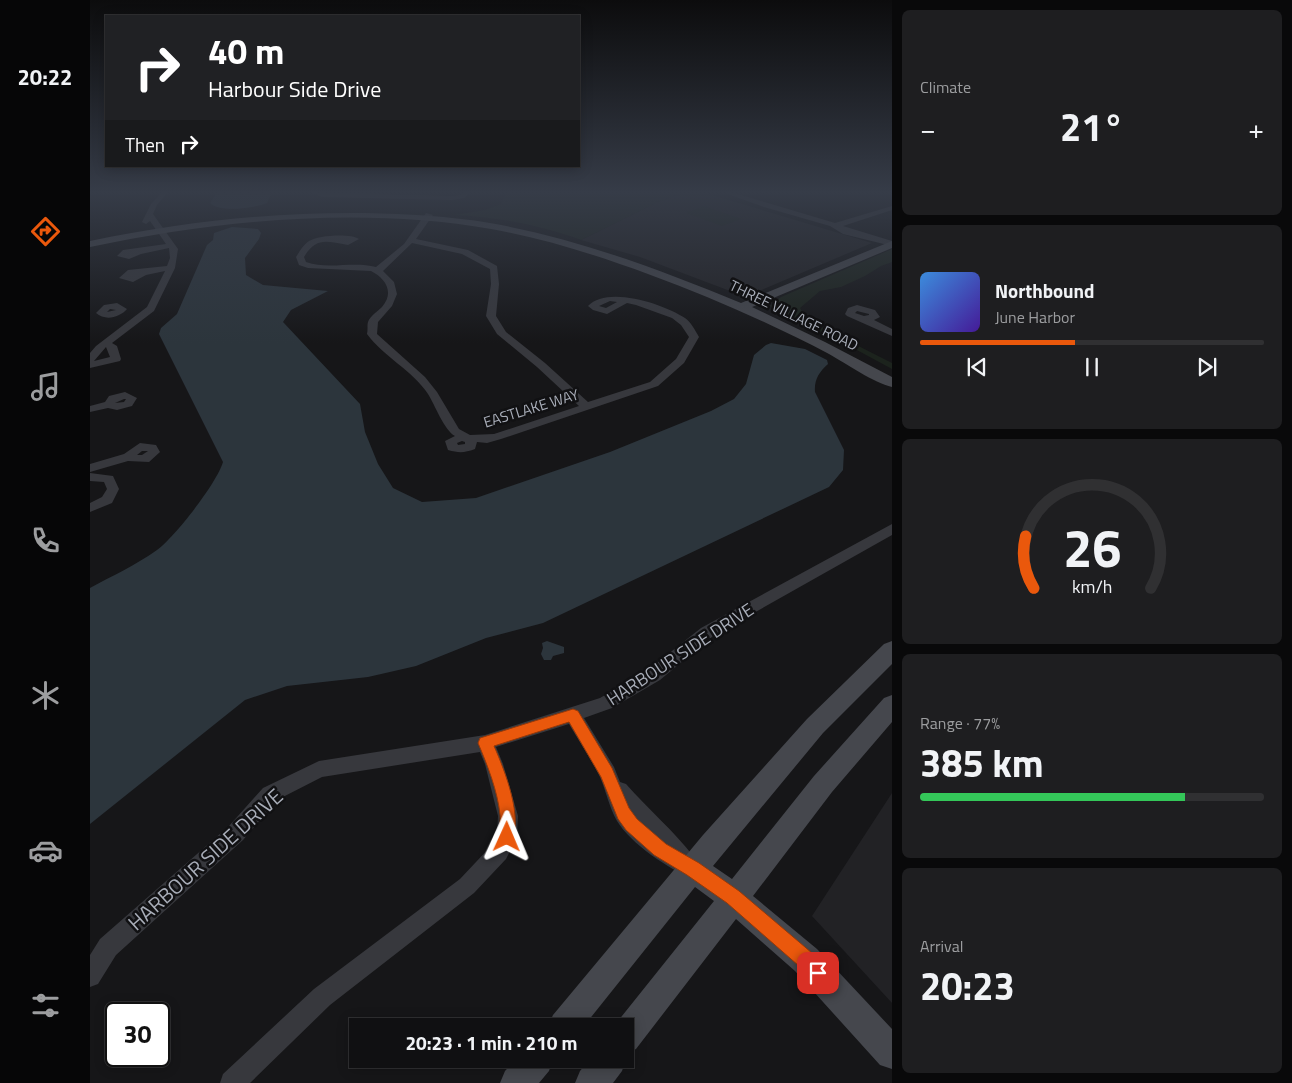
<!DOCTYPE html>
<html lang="en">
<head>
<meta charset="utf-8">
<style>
	:root { --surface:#101012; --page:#1e1e20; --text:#f1f3f6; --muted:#9c9d9f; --line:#303032; --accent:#ea580c }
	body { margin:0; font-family:"Titillium Web",sans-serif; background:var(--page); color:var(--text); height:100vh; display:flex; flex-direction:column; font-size:19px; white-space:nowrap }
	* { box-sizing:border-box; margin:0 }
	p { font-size:16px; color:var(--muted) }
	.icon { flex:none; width:28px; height:28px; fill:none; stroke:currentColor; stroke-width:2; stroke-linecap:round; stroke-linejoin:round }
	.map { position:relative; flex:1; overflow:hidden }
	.sheet { display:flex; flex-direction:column; gap:10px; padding:10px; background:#09090a; width:400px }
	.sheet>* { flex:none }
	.hud { position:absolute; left:15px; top:15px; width:475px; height:152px; border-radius:0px; box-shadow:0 2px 12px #0003,0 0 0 1px var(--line); background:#202124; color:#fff; overflow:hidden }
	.speed { position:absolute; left:15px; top:1002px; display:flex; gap:10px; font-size:25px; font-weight:700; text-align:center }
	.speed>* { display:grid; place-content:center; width:65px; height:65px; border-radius:50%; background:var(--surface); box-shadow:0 2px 12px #0003,0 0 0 1px var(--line); line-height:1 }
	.speed .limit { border:2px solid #111; border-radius:8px; background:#fff; color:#111 }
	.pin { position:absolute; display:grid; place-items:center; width:42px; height:42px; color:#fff; margin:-21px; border-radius:10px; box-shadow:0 2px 8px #0006 }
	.me { position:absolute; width:55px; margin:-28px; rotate:1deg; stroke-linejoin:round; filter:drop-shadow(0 0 4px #0008) }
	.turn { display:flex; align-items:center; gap:18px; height:105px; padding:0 20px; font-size:22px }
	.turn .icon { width:65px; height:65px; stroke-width:2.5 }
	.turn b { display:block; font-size:35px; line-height:42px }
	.then { display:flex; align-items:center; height:48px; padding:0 20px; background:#0003; gap:10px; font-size:19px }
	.big { font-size:38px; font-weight:700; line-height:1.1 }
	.sheet .tile { flex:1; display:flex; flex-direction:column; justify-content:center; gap:8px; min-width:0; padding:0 18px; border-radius:8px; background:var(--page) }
	.sheet .dial { align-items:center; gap:0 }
	.dial svg { height:130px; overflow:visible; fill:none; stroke:var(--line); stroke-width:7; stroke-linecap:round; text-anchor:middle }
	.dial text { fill:var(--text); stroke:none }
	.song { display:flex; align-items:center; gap:15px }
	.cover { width:60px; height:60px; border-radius:8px; background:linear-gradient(135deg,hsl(210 70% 55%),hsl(260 70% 35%)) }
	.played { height:5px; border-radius:2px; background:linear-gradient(90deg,var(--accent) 45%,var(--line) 45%) }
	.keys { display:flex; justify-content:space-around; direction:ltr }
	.heat { display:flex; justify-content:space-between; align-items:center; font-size:28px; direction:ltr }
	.charge { height:8px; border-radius:4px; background:linear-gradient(90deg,#34c759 77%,var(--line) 0) }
	.trip { position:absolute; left:259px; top:1018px; width:285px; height:50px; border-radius:0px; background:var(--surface); box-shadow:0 2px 12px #0003,0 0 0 1px var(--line); font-weight:700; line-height:50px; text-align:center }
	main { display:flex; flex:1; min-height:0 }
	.tabs { display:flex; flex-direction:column; width:90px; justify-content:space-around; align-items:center; background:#060607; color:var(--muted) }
	.tabs .icon { width:35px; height:35px }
	.tabs .selected { color:var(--accent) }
	.tabs b { font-size:22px; color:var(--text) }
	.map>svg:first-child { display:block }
</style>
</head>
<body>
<main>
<nav class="tabs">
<b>20:22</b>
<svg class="icon selected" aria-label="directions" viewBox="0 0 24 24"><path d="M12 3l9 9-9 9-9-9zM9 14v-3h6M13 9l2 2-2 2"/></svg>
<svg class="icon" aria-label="music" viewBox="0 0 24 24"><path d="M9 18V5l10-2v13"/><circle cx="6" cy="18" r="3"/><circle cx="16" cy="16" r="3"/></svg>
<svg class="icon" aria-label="phone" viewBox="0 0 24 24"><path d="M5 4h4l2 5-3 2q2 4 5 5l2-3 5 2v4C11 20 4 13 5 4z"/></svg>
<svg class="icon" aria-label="climate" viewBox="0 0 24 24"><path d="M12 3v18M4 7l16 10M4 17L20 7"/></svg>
<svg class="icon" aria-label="car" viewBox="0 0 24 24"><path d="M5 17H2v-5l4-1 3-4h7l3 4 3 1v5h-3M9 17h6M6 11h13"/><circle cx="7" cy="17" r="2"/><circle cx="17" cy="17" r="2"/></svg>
<svg class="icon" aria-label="filters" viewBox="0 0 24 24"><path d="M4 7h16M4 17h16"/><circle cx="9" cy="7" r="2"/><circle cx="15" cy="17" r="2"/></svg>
</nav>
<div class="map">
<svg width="802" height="1083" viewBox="0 0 802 1083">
	<rect width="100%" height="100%" fill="#161618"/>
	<path fill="#222225" d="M595 192H612L782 243 662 294H648L550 257 491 240 568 202Z
		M802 793V1003L722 916Z"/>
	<path fill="#1c231d" d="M416 192H595L568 202 491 240C451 225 406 217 364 215L395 210 411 204Z
		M614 206 651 219 632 226 596 213Z
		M802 249V262L791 266 775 276 751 287 730 291 710 308 717 320 802 363V369L752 342 684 311 680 306 691 297Z"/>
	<path fill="#2c353c" d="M127 192H182L177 203C165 208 130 213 120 203Z
		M142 227 168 229 171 233 169 239 155 258 156 275 173 285 238 291 201 310 193 322 270 404 275 432 288 464 303 488 332 502 386 498 520 452 621 411 644 399 656 384 664 355 676 345 681 343 715 349 737 360 738 364C729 372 724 380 725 392L754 450 753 470 739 487 453 623 396 638 326 666 278 677 197 686 155 700 0 824V588C22 576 46 565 67 550 84 538 127 483 133 462L69 334 71 328 87 314 117 245 123 240 124 233Z
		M457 641 474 647V653L463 656 461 660H454L451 654 453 648 452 643Z"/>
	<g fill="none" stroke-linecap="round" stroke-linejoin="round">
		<path fill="#37383d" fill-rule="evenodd" d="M72 192H78L67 205 63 214 88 249 85 268 64 311 22 343 27 346 31 359 30 361 0 368V353L6 346 57 307 75 271 56 275 43 282 29 278 38 270 77 266 80 258 79 248 51 254 39 259 27 256 33 250 76 244 60 221 56 224 52 222 61 204ZM16 347 20 357 4 361Z
			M221 192 362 196 370 195 374 192H381L374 198 362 200 232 197Z
			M632 192H641L745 223 802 206V210L753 226 802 241V246L753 234 740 226 674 207Z
			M336 213 343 215 326 239 378 250 407 266 409 284 406 316 416 332 455 363 498 402 560 382 586 359 599 337 591 325 582 318 546 305 537 303 517 314 503 310 498 306C517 285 574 304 595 318 601 322 605 330 609 337L594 363 568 386 411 439 397 443 387 442 385 449C374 453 369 453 358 450L355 441 365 436C354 430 345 405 338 394 322 370 294 357 277 334 278 330 277 325 278 322 280 316 288 311 292 307 305 292 295 278 281 271L218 268 209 265 206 257C210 251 213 245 219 241 228 235 261 233 269 239L258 245C237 242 227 236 214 257L216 262C238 270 263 261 286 267L314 244ZM322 243 372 254 400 269 401 284 396 316 407 334 447 367 489 406 404 434 380 435 369 429 347 392 335 377 287 334 288 322 302 306 307 294 304 282 293 271ZM520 301 527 302 516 308 509 306ZM372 441 375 442V444L368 445 367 443Z
			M27 303 37 309C29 318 15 321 6 313L14 305ZM20 309 26 310 17 312Z
			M767 305 785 310 790 317 784 320 802 329V336L757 316 755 314 758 308ZM767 311 779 314V315L774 316 765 313Z
			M35 392 47 398 42 406 27 410 18 408 0 412V406L15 402 19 396ZM34 399H36L34 402 25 403Z
			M50 443 66 445 70 452 59 462 38 461 0 472V464L34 454ZM52 451H58L52 455H47Z
			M0 473 23 476 29 489 22 503 0 512V503L12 497 17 489 14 482 0 481Z
			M802 524V535L623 636 570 680 522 708 494 718 524 767 530 782 536 784C558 809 584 831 604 857 608 863 610 862 613 869L610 876 603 879C579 869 541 844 527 821 519 807 516 791 510 777 501 759 489 741 479 724L406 747 413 764 428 816 427 837 416 859 384 893 240 1005 160 1083H130L133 1074 224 989 370 879 402 845 407 835 408 816 395 764 390 752 232 777 187 800 153 840 26 955 8 984 0 987V955L10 939 139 826 173 788 229 761 395 735 510 698 558 670 611 628Z"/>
		<path fill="#45474d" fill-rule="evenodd" d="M275 213C317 214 359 216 400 223 486 238 571 270 651 303L802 241V248L662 307 735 342 802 377V387C784 383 757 364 739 354 699 333 658 314 617 297 548 269 474 242 401 229 272 206 127 220 0 247V241C91 222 182 212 275 213Z
			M802 641V664L733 733 623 866 642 879 724 776 794 698 802 695V722L742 792 663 896 727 949 802 1029V1069L790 1065 705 971 646 919 546 1049 535 1054V1026H524L624 901 605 887 494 1026H458L463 1015 613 835 717 719 794 644Z
			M535 1055 536 1059 532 1071 523 1083H485L490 1071 500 1059H535Z
			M426 1059H463L459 1071 449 1083H410L415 1071Z"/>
	</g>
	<linearGradient id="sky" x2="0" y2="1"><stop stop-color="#0c0c0d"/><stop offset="0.56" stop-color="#363c48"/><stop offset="1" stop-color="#363c48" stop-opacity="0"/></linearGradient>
	<rect width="802" height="343" fill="url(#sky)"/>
	<path fill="#ea580c" stroke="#983908" d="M483 709 488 711 522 768 539 808 547 819 576 844 609 863 649 891 722 953 735 966 737 973 735 979 728 982 721 979 709 966 637 903 597 875 564 855 536 830 528 819 511 777 479 722 404 746C415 771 433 817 422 843L417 845 411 843C407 833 411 825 410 815 408 792 397 764 388 743L390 738Z"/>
	<g text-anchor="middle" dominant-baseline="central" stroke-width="5" stroke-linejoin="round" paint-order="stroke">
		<g font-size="15" fill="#a8adb8" stroke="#111113">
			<text transform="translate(704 315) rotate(26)">THREE VILLAGE ROAD</text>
			<text transform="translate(441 408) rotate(-17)">EASTLAKE WAY</text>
		</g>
		<g font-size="18" fill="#a8adb8" stroke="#111113">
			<text transform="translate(590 654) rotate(-33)">HARBOUR SIDE DRIVE</text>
		</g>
		<g font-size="21" fill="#a8adb8" stroke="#111113">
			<text transform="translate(115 859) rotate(-42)">HARBOUR SIDE DRIVE</text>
		</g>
	</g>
</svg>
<div class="speed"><div class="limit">30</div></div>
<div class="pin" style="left:728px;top:973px;background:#d93025"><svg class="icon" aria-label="arrive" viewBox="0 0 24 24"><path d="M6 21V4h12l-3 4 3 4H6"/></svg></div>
<svg class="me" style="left:417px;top:837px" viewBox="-20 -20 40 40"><path d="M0-17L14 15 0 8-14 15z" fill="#ea580c" stroke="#fff" stroke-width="4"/></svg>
<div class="trip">20:23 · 1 min · 210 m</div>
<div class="hud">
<div class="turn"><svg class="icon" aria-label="right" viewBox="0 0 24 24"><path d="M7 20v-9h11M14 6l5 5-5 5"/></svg><div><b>40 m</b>Harbour Side Drive</div></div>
<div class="then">Then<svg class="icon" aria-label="right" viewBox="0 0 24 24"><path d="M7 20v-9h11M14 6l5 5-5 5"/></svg></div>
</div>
</div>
<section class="sheet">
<div class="tile"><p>Climate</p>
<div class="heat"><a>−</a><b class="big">21°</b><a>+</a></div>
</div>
<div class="tile">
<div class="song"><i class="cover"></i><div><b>Northbound</b><p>June Harbor</p></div></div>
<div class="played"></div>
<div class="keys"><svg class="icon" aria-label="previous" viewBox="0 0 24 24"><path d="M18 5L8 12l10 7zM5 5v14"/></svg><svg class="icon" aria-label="pause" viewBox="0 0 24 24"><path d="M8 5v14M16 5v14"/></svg><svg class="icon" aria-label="next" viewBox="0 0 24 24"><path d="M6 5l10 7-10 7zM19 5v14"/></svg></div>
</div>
<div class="tile dial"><svg viewBox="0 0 100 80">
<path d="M14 69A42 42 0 1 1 86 69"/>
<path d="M14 69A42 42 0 0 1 9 37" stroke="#ea580c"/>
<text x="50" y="56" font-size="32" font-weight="700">26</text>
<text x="50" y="72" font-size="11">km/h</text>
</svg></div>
<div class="tile"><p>Range · 77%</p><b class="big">385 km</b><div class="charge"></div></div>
<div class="tile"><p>Arrival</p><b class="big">20:23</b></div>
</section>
</main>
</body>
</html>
